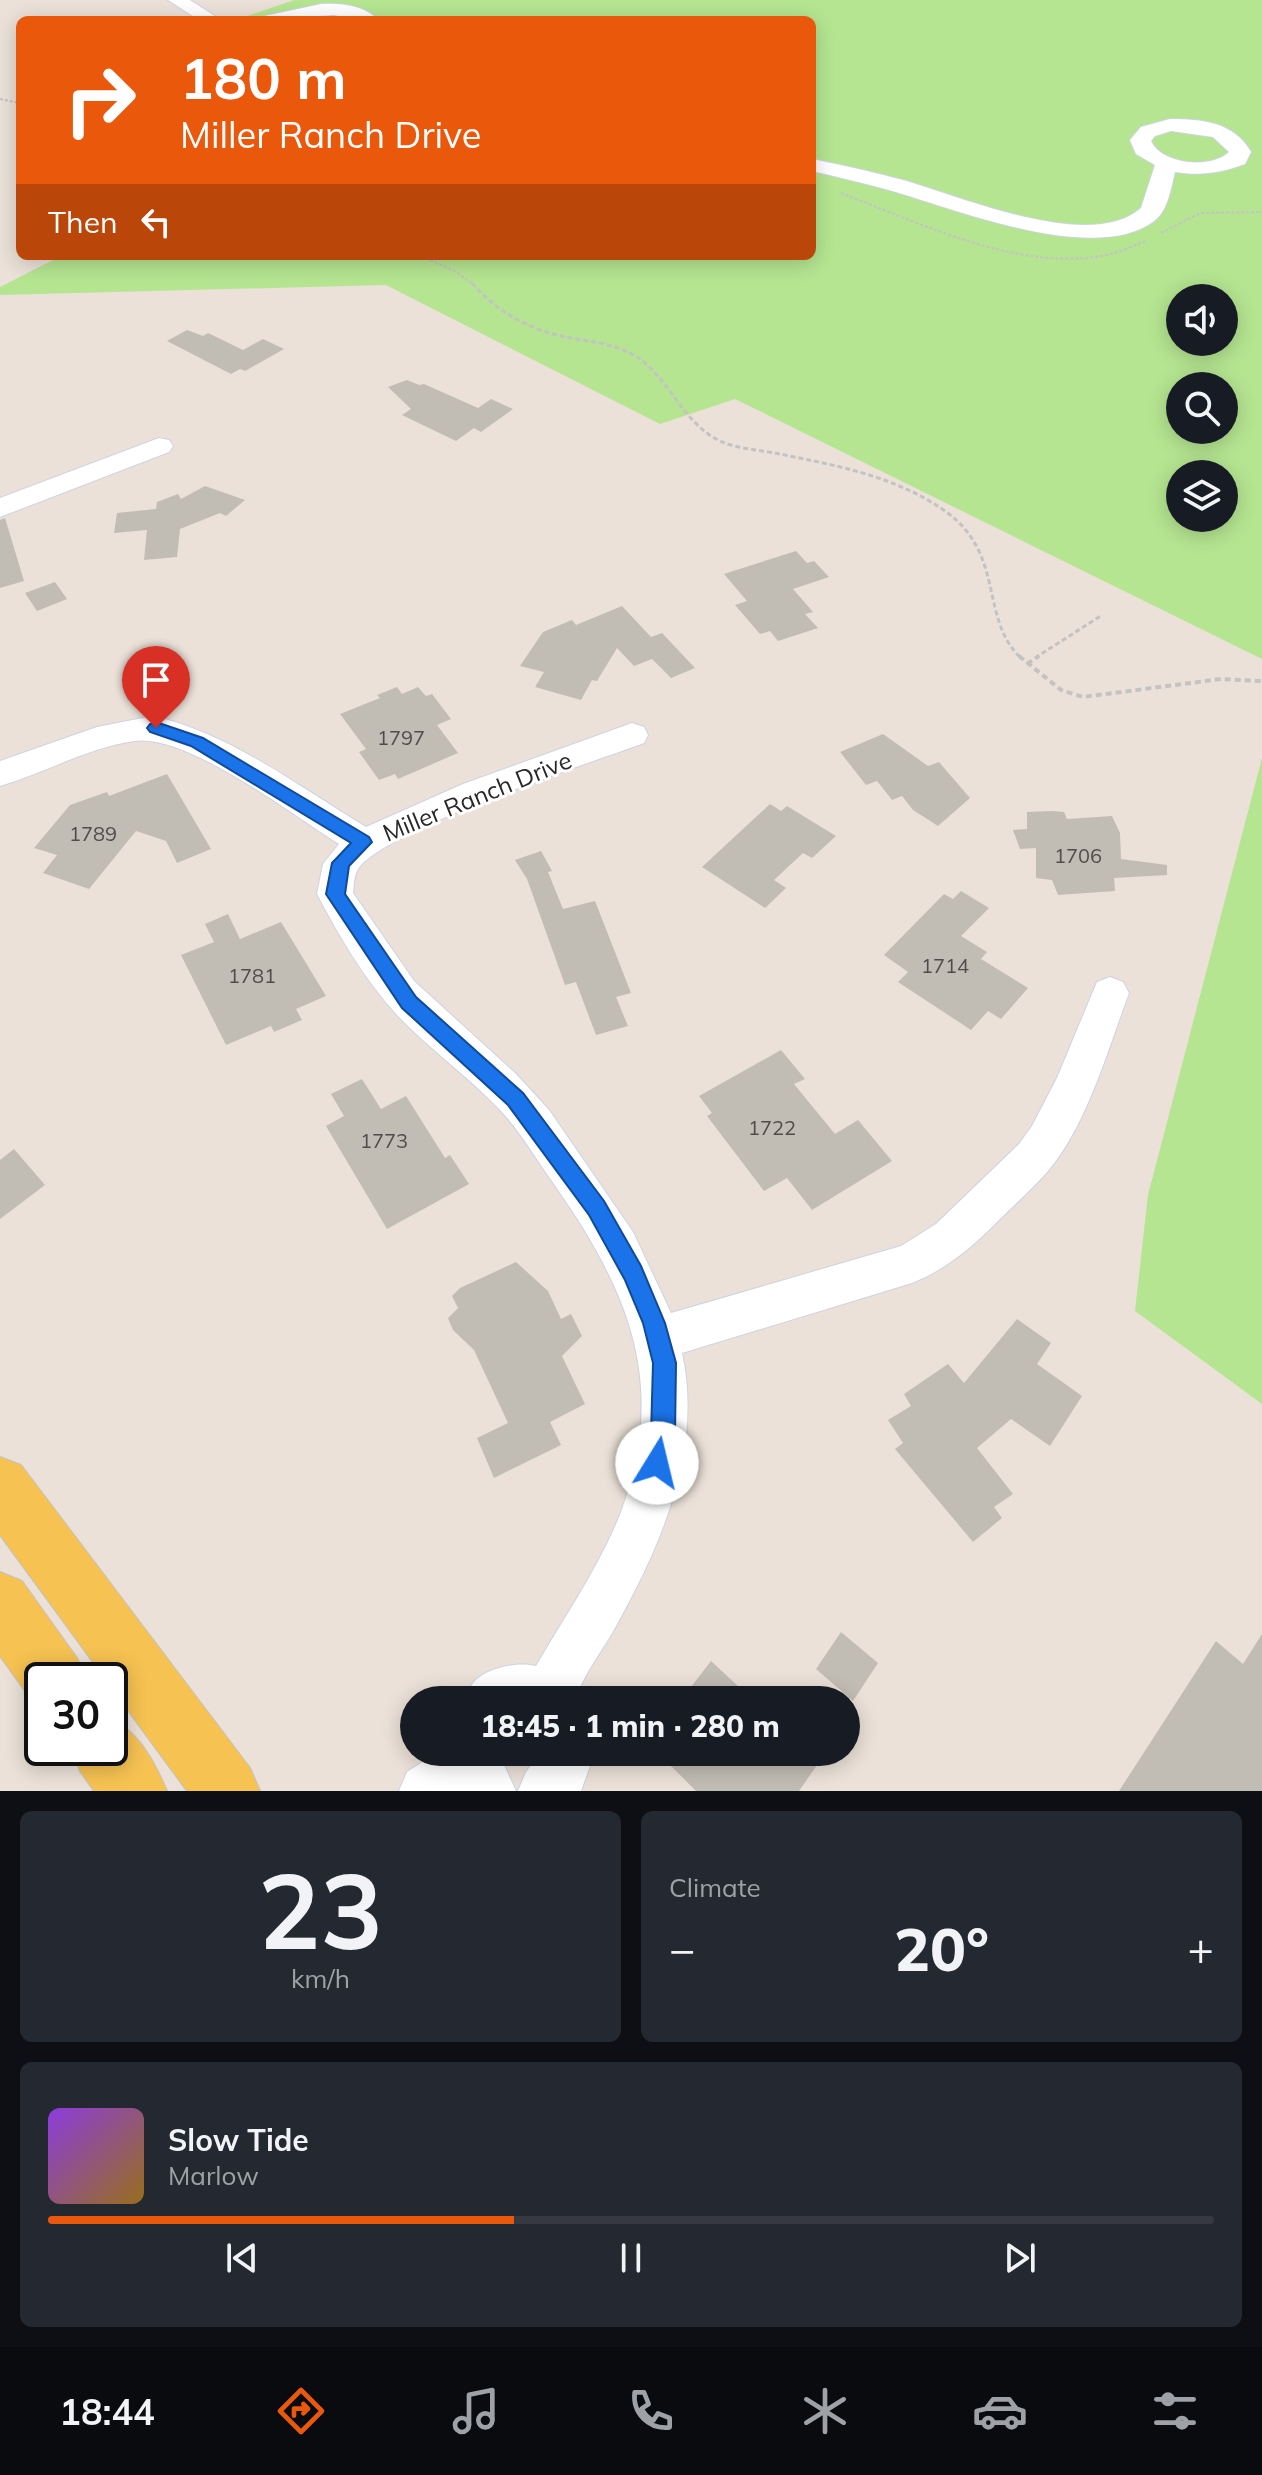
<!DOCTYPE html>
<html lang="en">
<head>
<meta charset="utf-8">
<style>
	:root { --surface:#171b24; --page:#242831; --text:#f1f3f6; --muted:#9ea1a6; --line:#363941; --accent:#ea580c }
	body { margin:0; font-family:Mulish,sans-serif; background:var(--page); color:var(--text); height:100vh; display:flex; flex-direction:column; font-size:30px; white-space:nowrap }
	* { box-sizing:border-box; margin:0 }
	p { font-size:26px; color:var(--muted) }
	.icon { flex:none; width:44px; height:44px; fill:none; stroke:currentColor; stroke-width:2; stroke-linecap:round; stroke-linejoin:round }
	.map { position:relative; height:1791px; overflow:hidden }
	.panel { display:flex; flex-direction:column; gap:20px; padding:20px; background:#0d0f14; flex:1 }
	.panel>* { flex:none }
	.top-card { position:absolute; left:16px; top:16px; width:800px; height:244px; border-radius:12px; box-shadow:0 4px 20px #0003; background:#ea580c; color:#fff; overflow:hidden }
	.tools { position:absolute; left:1166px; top:284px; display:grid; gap:16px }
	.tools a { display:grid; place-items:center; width:72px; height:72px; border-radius:50%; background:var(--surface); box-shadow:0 4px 20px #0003; font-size:40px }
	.speed { position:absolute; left:24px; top:1662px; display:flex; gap:16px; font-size:40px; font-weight:700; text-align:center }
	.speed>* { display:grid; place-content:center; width:104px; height:104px; border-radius:50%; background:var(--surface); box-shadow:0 4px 20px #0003; line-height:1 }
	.speed .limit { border:4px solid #111; border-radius:12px; background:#fff; color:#111 }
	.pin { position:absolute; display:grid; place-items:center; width:68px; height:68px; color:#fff; margin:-82px -34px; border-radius:50% 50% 50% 0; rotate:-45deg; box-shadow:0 0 8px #0007 }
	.pin .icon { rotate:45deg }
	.me { position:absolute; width:88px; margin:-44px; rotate:9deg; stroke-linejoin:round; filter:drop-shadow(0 0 6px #0008) }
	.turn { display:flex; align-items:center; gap:28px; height:168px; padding:0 32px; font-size:36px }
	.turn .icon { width:104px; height:104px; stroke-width:2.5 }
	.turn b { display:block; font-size:56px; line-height:68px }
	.then { display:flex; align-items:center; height:76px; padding:0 32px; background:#0003; gap:16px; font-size:30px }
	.big { font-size:60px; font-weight:800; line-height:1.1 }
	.panel .tile { flex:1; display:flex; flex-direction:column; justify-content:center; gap:12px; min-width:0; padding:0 28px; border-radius:12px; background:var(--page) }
	.panel .dial { align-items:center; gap:0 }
	.dial b { font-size:104px; line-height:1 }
	.song { display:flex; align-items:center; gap:24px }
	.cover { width:96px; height:96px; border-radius:12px; background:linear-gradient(135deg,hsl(270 70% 55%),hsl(40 70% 35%)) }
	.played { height:8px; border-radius:4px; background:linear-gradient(90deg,var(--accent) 40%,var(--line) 40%) }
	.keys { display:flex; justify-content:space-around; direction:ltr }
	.heat { display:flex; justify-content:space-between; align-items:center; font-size:44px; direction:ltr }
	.panel .tiles { flex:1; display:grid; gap:20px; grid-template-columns:1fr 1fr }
	.tile:last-child { grid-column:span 2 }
	.trip { position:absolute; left:400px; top:1686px; width:460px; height:80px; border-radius:40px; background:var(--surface); box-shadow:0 4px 20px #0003; font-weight:800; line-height:80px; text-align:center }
	.tabs { display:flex; height:128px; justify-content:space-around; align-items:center; background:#090b0e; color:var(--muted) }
	.tabs .icon { width:56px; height:56px }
	.tabs .selected { color:var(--accent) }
	.tabs b { font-size:36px; color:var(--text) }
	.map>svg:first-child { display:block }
</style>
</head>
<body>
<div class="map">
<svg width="1262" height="1791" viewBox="0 0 1262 1791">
	<rect width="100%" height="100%" fill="#ebe1d8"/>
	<path fill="#b5e591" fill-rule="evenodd" d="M294 0H1262V659L735 399 660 424 386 285 0 295V287L61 256H812V20H236ZM1180 298H1224V342H1180ZM1180 386H1224V430H1180ZM1180 474H1224V518H1180Z
		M1262 758V1404L1135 1311 1148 1195Z"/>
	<path fill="#c2bdb4" d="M187 330 203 336 208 333 243 350 263 339 284 349 245 371 240 369 231 374 167 341Z
		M407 380 419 385 424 384 478 408 491 399 513 409 481 432 474 428 456 441 402 415 411 409 388 387Z
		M205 486 245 500 226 516 220 513 180 529 177 557 144 560 147 530 114 533 117 513 156 509 157 502 178 494 181 499Z
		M5 518 24 581 0 588V520Z
		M796 551 807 563 814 561 829 577 793 589 813 612 805 614 818 628 778 641 770 631 760 634 735 605 747 601 724 574Z
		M55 582 67 599 37 611 25 593Z
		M622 606 651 637 662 633 695 668 671 678 652 659 634 666 617 648 597 681 592 680 581 700 535 687 544 672 520 666 543 632 572 620 576 625Z
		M397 687 402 694 418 687 426 696 432 694 451 719 437 725 458 753 398 779 395 774 379 780 359 752 366 749 340 714 380 698 377 695Z
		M883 734 928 766 939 762 970 798 938 826 913 810 902 796 892 800 877 781 866 785 840 752Z
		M167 774 211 849 177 863 166 841 136 831 89 889 43 873 57 855 34 848 70 805 107 792 109 796Z
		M770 804 781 811 787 806 836 836 812 858 803 853 774 880 786 888 765 908 702 867Z
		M1052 811 1064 812 1067 819 1112 816 1120 833 1121 859 1167 865V875L1114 878 1115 891 1058 895 1052 880 1036 878V848L1020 849 1013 830 1027 829V812Z
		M541 851 552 871 548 872 563 909 595 901 631 993 616 997 628 1026 596 1035 576 982 565 985 527 879 515 860Z
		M961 891 989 908 961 936 987 952 981 959 1028 988 1001 1019 988 1011 971 1030 898 982 908 972 884 955 944 894 953 899Z
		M228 914 240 939 281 922 326 996 296 1009 302 1020 274 1032 271 1026 226 1045 181 955 214 942 205 924Z
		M781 1050 805 1079 794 1084 835 1134 858 1120 892 1161 812 1210 787 1178 764 1191 707 1116 712 1113 699 1096Z
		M362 1079 381 1109 406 1096 445 1158 450 1155 469 1184 387 1229 326 1126 344 1116 331 1094Z
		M14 1149 45 1185 0 1219V1160Z
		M516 1262 548 1291 561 1319 571 1314 582 1336 562 1356 585 1404 550 1422 561 1445 494 1478 477 1438 508 1423 474 1350 453 1330 448 1318 458 1308 452 1296 460 1288Z
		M1017 1319 1051 1343 1037 1364 1082 1396 1050 1446 1011 1419 977 1448 1013 1494 994 1507 1002 1518 973 1542 895 1449 903 1443 888 1420 911 1406 904 1394 948 1364 964 1383Z
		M841 1632 878 1663 853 1701 816 1669Z
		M1262 1634V1791H1119L1216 1641 1243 1664Z
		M711 1661 753 1700H681Z
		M657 1752H826L799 1791H696Z"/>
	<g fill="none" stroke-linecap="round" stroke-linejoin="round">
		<g stroke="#cdd3e2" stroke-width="2">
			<path id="minor" d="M168 0H190L221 20H199Z
				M321 4C341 3 364 5 378 20H355L334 15 263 20 265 16Z
				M1170 119C1202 119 1234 122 1251 152L1245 164C1220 173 1201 176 1175 172 1171 188 1168 211 1154 221 1095 266 953 208 889 190 864 183 838 177 812 171V159C842 165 873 172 903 180 960 196 1091 253 1141 208L1155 165 1136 154 1130 140 1141 127ZM1171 131 1213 137 1229 152C1212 169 1162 165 1151 141L1155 136Z
				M159 438 169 440 173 446 169 452 0 517V498Z
				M153 716C231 734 298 786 366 827L463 784 632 723 644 727 648 735 644 743C590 763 386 829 358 869 354 875 354 885 353 893L414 981 516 1074 549 1110 633 1232 671 1313 901 1246 936 1224 1019 1144 1032 1126 1057 1078 1097 982 1110 977 1123 982 1129 993C1108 1049 1087 1125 1048 1171 1032 1189 1013 1206 996 1223 971 1248 945 1270 912 1283L682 1353C703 1449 662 1543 616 1626 604 1649 582 1675 576 1700H466C468 1695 470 1686 474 1682 485 1668 520 1661 536 1666 565 1616 600 1566 621 1512 669 1383 628 1290 554 1184 536 1159 521 1132 500 1110 468 1076 429 1049 397 1015 365 980 339 936 317 894L323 864 339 844C293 815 186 733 134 741 87 748 45 773 0 786V761L97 727Z
				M438 1752H498L516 1791H399L407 1772Z
				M541 1752H595L581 1791H518L526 1772Z"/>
		</g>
		<g stroke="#c3c3c3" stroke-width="2">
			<path id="major" d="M0 1457 21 1465 250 1768 260 1791H187L110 1686V1680H106L0 1535Z
				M0 1572 22 1581 77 1658 87 1680H42V1706L33 1702 0 1656Z
				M110 1719C138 1730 155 1763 167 1791H94L80 1771 71 1748H110Z"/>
		</g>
		<path stroke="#c3c3c3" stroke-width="2" stroke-dasharray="3 2" stroke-linecap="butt" d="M0 99 20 103
			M841 193C920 223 1025 275 1111 254 1123 251 1135 245 1146 241
			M1161 233 1200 213 1262 212
			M421 256 455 271 474 285"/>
		<path stroke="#c3c3c3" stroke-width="3" stroke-dasharray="5 3" stroke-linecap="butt" d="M472 283C496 311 528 329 565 337 586 341 610 343 630 353 668 372 680 422 720 441 737 449 761 450 780 454 838 466 895 476 945 511 1006 554 979 619 1021 658
			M1035 658 1102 615"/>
		<path stroke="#c3c3c3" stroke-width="4" stroke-dasharray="6 4" stroke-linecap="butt" d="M1019 656 1061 690 1083 697 1221 679 1262 681
			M1027 664 1039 656"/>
		<use href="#minor" fill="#fff" fill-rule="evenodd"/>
		<use href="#major" fill="#f6c252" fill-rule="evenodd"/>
	</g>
	<path fill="#1a73e8" stroke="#114b97" stroke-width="2" d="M156 722 203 738 369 837 372 842 349 866 345 894 416 997 523 1093 604 1201 641 1266 665 1323 676 1363 675 1435 665 1472 657 1475 649 1472 645 1463 651 1435 653 1363 643 1323 625 1280 589 1215 508 1105 402 1008 326 894 332 863 351 843 191 746 150 732 147 728 150 724Z"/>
	<g text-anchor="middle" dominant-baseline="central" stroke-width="6" stroke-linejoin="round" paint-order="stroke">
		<g font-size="20" fill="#4e4d4b">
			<text x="401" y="737">1797</text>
			<text x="93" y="833">1789</text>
			<text x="1078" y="855">1706</text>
			<text x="945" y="965">1714</text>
			<text x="252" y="975">1781</text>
			<text x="772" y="1127">1722</text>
			<text x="384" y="1140">1773</text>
		</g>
		<g font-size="24" fill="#282828" stroke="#fff">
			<text transform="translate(477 796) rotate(-22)">Miller Ranch Drive</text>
		</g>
	</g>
</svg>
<div class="tools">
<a><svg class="icon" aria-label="sound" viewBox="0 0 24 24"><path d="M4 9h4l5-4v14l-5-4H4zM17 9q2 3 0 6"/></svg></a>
<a><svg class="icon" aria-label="search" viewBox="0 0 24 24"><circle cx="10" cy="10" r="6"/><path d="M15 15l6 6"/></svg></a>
<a><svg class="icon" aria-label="layers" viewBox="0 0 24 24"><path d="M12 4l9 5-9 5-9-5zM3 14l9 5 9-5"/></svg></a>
</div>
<div class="speed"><div class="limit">30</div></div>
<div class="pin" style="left:156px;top:728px;background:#d93025"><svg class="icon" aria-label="arrive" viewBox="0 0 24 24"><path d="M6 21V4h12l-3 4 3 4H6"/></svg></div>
<svg class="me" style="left:657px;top:1463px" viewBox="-20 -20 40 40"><circle r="19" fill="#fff"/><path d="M0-13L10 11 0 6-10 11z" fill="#1a73e8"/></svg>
<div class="trip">18:45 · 1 min · 280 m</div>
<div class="top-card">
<div class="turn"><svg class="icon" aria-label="right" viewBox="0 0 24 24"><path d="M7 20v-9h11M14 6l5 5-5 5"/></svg><div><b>180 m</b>Miller Ranch Drive</div></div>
<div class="then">Then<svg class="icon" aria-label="left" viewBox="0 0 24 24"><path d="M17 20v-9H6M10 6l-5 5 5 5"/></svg></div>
</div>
</div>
<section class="panel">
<div class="tiles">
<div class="tile dial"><b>23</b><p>km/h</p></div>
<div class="tile"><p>Climate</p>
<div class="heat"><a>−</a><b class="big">20°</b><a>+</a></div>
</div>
<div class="tile">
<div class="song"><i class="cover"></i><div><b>Slow Tide</b><p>Marlow</p></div></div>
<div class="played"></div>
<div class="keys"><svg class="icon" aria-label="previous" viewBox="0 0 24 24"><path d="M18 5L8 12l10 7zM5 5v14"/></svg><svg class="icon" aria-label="pause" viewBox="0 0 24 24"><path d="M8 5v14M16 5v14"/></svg><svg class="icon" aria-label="next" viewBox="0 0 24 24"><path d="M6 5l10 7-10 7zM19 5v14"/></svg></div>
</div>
</div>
</section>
<nav class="tabs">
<b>18:44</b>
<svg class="icon selected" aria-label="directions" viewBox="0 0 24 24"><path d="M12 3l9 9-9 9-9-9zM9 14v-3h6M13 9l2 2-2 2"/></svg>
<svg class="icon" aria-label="music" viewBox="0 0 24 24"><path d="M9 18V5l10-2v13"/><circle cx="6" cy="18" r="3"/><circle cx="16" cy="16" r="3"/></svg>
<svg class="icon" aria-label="phone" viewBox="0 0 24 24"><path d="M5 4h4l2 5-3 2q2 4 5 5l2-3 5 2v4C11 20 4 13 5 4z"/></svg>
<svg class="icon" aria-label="climate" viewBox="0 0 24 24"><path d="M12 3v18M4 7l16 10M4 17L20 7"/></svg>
<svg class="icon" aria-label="car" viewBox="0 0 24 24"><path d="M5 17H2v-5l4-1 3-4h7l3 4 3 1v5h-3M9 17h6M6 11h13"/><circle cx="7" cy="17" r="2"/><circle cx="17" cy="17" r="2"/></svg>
<svg class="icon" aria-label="filters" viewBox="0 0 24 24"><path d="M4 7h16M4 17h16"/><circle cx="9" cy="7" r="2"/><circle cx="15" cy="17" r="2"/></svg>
</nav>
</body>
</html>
